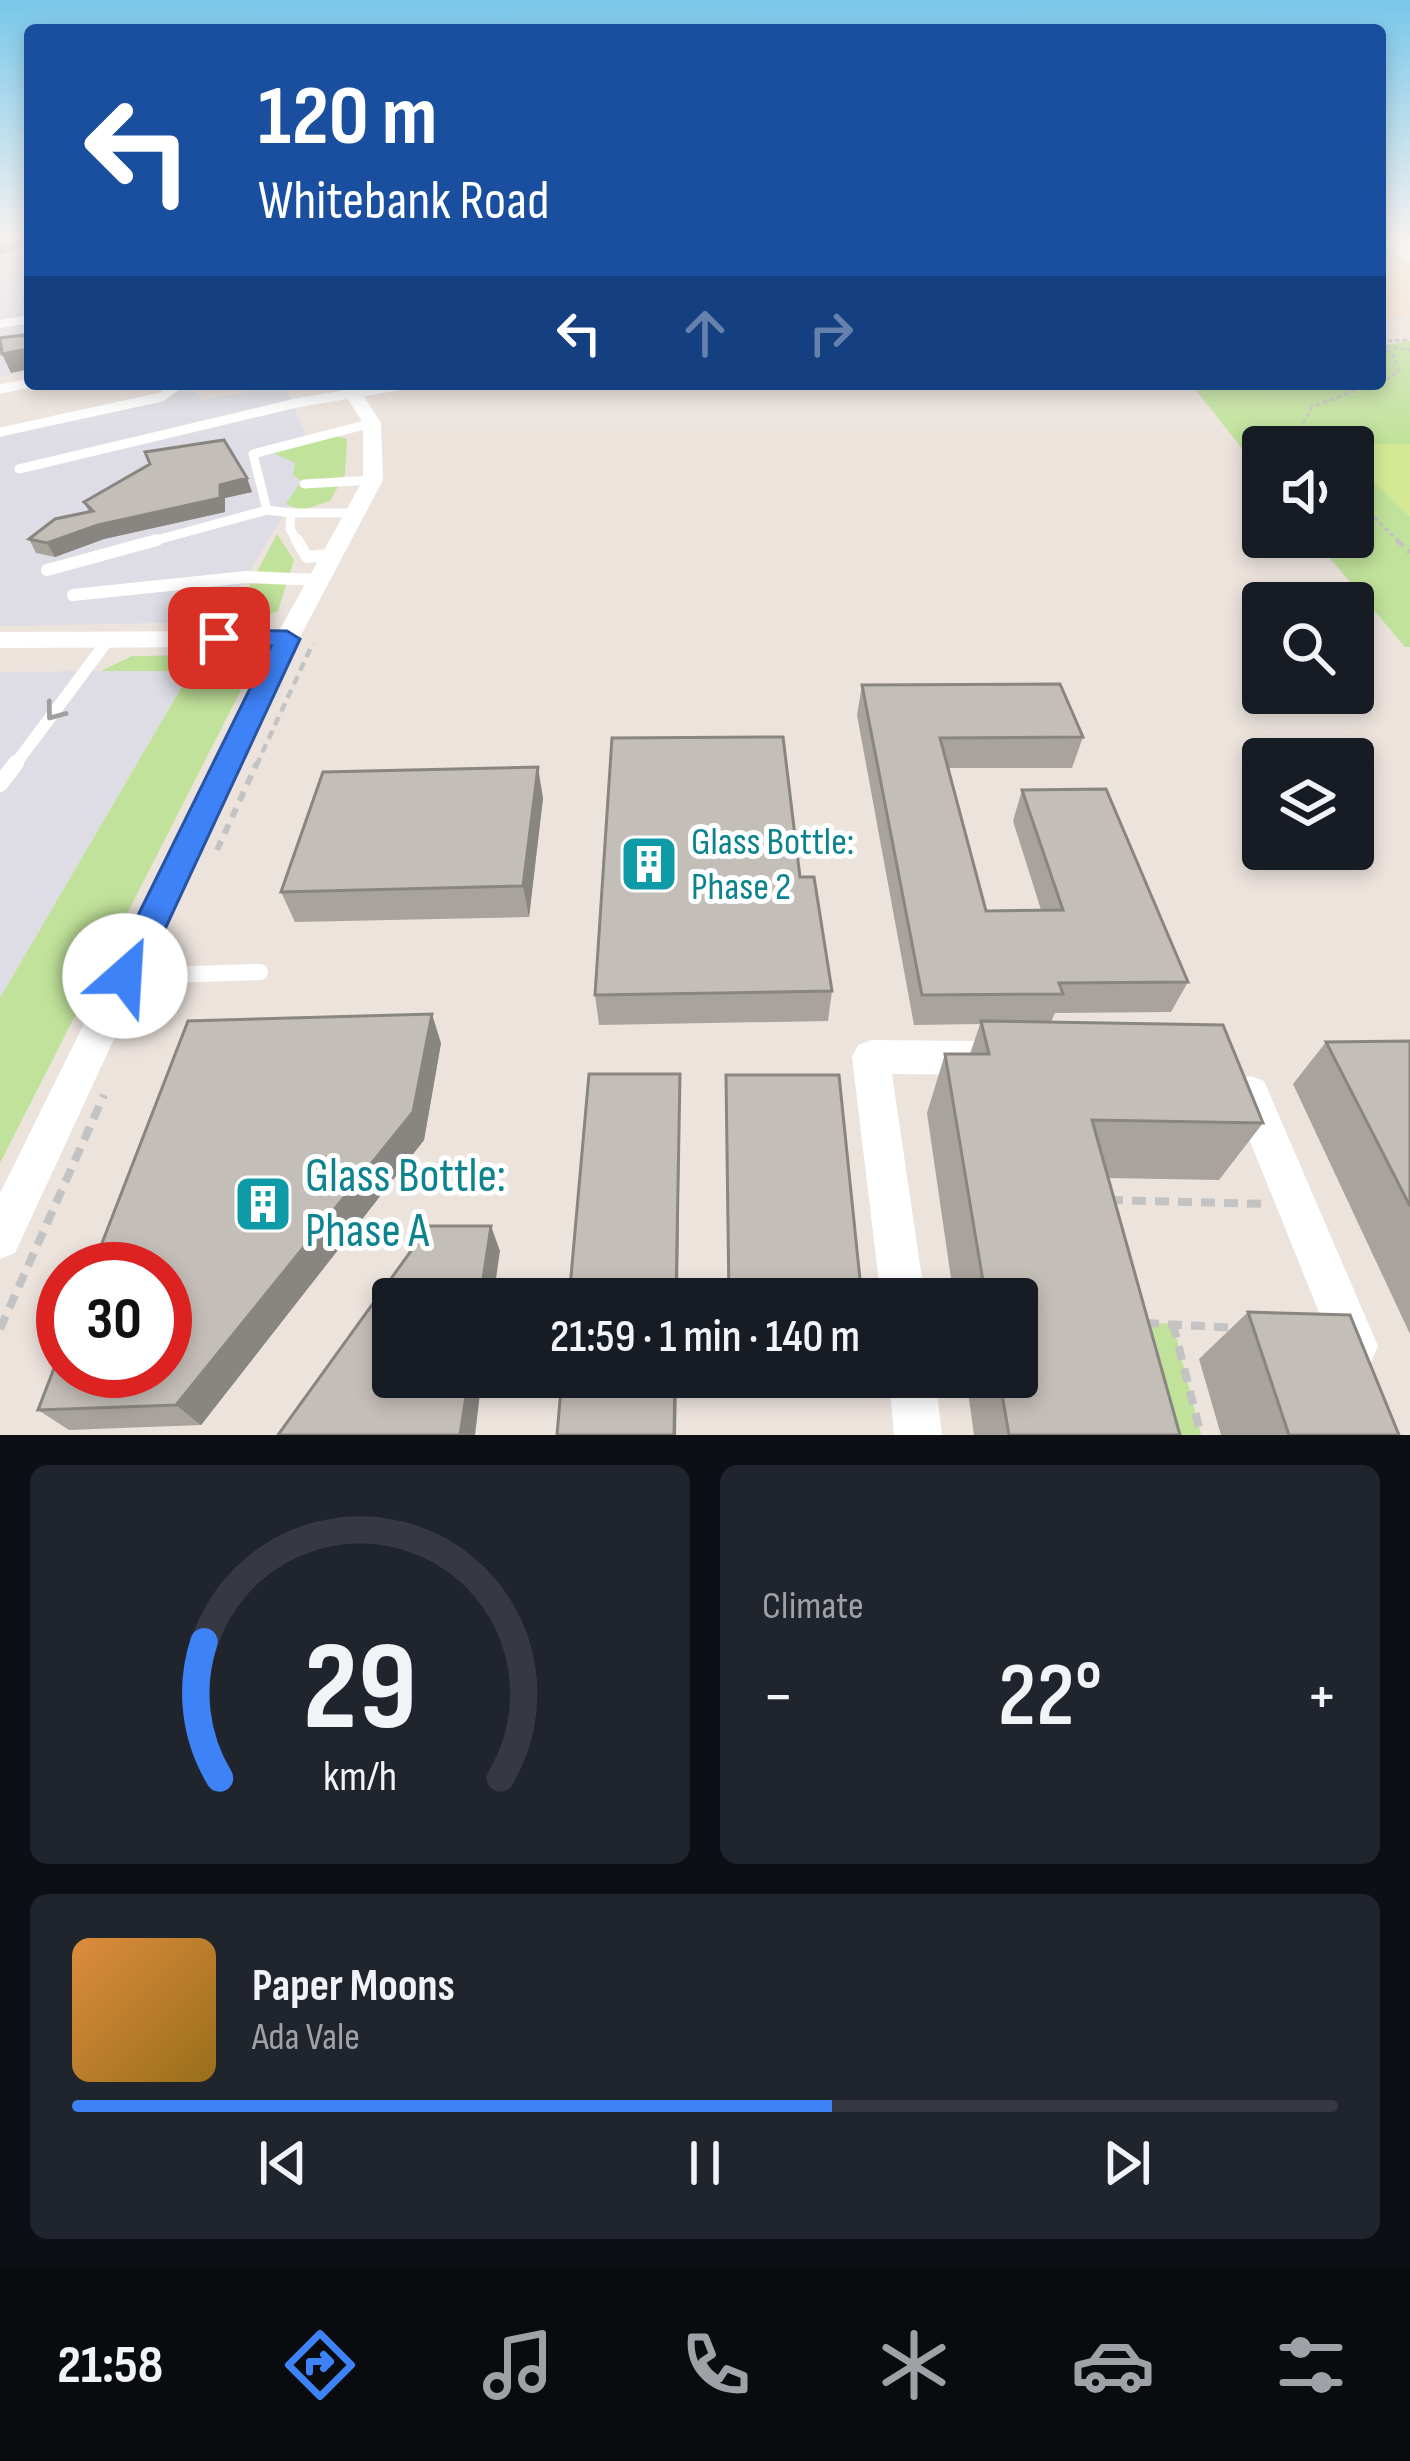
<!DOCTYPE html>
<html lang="en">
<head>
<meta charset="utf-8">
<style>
	:root { --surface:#171b24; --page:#20242c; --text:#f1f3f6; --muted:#9ea1a6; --line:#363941; --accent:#3e82f8 }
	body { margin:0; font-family:"Sofia Sans Condensed",sans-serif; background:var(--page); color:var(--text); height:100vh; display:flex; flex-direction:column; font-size:45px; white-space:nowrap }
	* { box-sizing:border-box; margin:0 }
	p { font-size:39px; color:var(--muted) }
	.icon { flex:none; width:66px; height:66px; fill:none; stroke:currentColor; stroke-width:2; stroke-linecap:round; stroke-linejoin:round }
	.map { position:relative; height:1435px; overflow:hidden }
	.sheet { display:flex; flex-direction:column; gap:30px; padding:30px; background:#0d0f14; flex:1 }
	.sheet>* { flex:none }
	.top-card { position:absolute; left:24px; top:24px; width:1362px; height:366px; border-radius:12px; box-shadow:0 6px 18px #0003; background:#1a4fa0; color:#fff; overflow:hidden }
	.controls { position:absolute; left:1242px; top:426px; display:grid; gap:24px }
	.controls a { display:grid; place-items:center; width:132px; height:132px; border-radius:12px; background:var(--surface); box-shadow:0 6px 18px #0003; font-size:60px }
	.speed { position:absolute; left:36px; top:1242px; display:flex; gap:24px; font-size:60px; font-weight:700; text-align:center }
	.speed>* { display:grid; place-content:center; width:156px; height:156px; border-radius:50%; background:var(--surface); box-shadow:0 6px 18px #0003; line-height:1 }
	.speed .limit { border:18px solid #d22; background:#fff; color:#111 }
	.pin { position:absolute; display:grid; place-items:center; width:102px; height:102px; color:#fff; margin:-51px; border-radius:24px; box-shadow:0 6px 18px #0006 }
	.me { position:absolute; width:132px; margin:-66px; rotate:26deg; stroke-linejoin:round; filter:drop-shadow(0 0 9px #0008) }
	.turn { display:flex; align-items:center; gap:42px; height:252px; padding:0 36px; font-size:54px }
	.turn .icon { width:156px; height:156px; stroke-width:2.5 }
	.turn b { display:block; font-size:84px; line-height:102px }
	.lanes { display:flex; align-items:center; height:114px; padding:0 36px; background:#0003; justify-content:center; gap:60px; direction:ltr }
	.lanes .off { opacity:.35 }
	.big { font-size:90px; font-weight:600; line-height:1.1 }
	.sheet .widget { flex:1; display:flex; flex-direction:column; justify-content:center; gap:18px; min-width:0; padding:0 42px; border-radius:18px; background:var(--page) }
	.sheet .dial { align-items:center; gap:0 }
	.dial svg { height:312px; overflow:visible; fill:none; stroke:var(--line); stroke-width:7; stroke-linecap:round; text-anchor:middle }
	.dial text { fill:var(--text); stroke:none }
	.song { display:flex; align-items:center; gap:36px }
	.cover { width:144px; height:144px; border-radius:18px; background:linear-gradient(135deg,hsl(30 70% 55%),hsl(40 70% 35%)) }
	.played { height:12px; border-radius:6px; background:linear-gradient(90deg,var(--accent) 60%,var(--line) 60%) }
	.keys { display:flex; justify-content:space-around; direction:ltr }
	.heat { display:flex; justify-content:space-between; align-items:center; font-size:66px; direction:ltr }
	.sheet .tiles { flex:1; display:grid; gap:30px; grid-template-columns:1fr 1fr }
	.widget:last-child { grid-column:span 2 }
	.trip { position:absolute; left:372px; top:1278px; width:666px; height:120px; border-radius:12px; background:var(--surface); box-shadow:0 6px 18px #0003; font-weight:600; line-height:120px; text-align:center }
	.menu { display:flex; height:192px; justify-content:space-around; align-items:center; background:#090b0e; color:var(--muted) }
	.menu .icon { width:84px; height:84px }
	.menu .selected { color:var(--accent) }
	.menu b { font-size:54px; color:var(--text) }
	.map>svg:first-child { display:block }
</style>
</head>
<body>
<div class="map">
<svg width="1410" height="1435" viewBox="0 0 1410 1435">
	<rect width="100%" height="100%" fill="#ece3dd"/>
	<path fill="#dedde5" d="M0 240H30V371L0 377Z
		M171 384H190L202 400 285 384 313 454 296 495 218 622 0 626V428L161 394Z
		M191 670 0 998V672Z"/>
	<path fill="#c0e29a" d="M1410 341V647H1405L1312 537H1353V447H1263V475L1191 384H1380V346Z
		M336 436 347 439 345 474 330 501 302 510 286 504 301 481 293 475 295 463 269 451Z
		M277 534 294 560 278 611 244 626 229 625Z
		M132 656C169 657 229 646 241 690L0 1163V998L191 671H101Z
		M1115 1321 1173 1324 1201 1435H1141Z"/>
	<path fill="#f1e0c0" d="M1380 248 1410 263V315L1380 322V286L1395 273Z"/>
	<path fill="#d5e995" d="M1337 444H1410V517L1353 460V447Z"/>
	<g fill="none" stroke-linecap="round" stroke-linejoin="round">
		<path stroke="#c3c3c3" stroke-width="3" stroke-dasharray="4.5 3" stroke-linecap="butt" d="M1380 341 1410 340
			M1380 345 1394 356 1399 372 1380 382
			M1386 346 1410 350
			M1303 447 1294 438 1312 407 1372 384
			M1353 496 1400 543"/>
		<path stroke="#c3c3c3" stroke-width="4.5" stroke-dasharray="9 6" stroke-linecap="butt" d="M1397 540 1410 553
			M256 766 313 643"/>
		<path stroke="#c3c3c3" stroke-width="6" stroke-dasharray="10 8" stroke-linecap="butt" d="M217 850 257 763"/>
		<path stroke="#c3c3c3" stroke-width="8" stroke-dasharray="14 9" stroke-linecap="butt" d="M1109 1200 1266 1204
			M1145 1323 1236 1328
			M1173 1324 1201 1435
			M0 1329 104 1095"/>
		<path stroke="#fff" stroke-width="8" d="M0 324 30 319"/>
		<path stroke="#fff" stroke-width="9" d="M0 389 30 383
			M0 432 161 397 180 384
			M19 469 296 403 409 384
			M304 484 373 480
			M291 513 267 510 253 454 372 423
			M146 543 267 510
			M298 543 290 529 291 513H356"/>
		<path stroke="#fff" stroke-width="12" d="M297 540 307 557 329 555
			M47 570 157 540
			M73 595 246 577 317 580
			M14 766 108 640"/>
		<path stroke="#fff" stroke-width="16" d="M0 784 16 763
			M130 976 260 972"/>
		<path fill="#fff" fill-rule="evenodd" d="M1387 240H1410V248L1382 247Z
			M338 384H356L381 423 383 480 299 639 15 1253 0 1259V1193L271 647 0 648V632L279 631 363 480V423Z
			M871 1040 976 1041 989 1046 995 1058 989 1070 976 1075 892 1074 925 1299H881L852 1057 858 1045Z
			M1250 1076 1264 1081 1378 1346 1371 1362 1355 1369 1339 1362 1231 1094 1236 1081Z
			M889 1377H935L942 1435H894Z"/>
		<path fill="#fff" fill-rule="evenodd" d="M1380 240 1410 248V261L1380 248Z"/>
	</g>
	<path fill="#a9a39e" d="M247 478 252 492 225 498V512L104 539 55 557 36 553 29 539 89 512 84 502Z
		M862 685 1083 737 1072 768H948L986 911 1041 910 1013 821 1022 790 1188 982 1171 1012 1055 1013 1051 1022 1263 1123 1219 1180 1108 1178 1180 1435H974L966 1377H1017V1299H954L927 1113 945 1054H970L980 1024 914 1025 857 715Z
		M543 798 529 917 295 922 281 892Z
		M800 877 832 991 828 1021 599 1025 595 995Z
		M1410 1041V1334L1293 1084 1326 1042Z
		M441 1043 424 1140 201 1425 69 1430 38 1410Z
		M726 1075 862 1299H728Z
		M1248 1312 1399 1435H1221L1199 1359Z
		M729 1377H869L862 1396 729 1395Z"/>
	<path fill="#898581" d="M0 240H30V242L0 255Z
		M24 335 30 348V369L11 373 2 354Z
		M247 478 252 492 225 498V512L104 539 55 557 47 543 220 485Z
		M538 767 543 798 529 917 523 886Z
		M432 1014 441 1043 424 1140 201 1425 176 1405Z
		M680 1074 678 1299H676Z
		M491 1226 500 1251 493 1299H480Z
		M469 1377H482L475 1435H460Z
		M675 1377H677L676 1435H674Z"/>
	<path fill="#c4beb8" stroke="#898581" stroke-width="3" d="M24 335 29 349 2 354 0 338Z
		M224 440 247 478 220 485V498L98 525 47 543 29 539 55 519 93 511 84 502 150 464 145 452Z
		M1060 684 1083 737 940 738 986 911 1063 910 1022 790 1106 789 1188 982 1059 983 1063 994 922 995 862 685Z
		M783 737 800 877H814L832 991 595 995 612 738Z
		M538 767 523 886 281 892 323 772Z
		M432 1014 413 1112 176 1405 38 1410 63 1345V1371H165V1269H92L188 1021Z
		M981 1021 1223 1025 1263 1123 1092 1120 1180 1435H1009L999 1377H1017V1299H986L945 1054H989Z
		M1410 1041V1206L1326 1042Z
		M589 1074H680L676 1299H569Z
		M726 1075H839L862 1299H729Z
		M429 1226H491L480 1299H393V1377H469L460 1435H278Z
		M1248 1312 1350 1315 1399 1435H1289Z
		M562 1377H675L674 1435H557Z"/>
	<defs><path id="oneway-chevron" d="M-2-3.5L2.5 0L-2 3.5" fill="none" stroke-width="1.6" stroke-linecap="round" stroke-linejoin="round" transform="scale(3)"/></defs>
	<use stroke="#9f9f9f" href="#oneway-chevron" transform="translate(54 712) rotate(127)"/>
	<linearGradient id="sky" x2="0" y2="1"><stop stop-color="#78c7ea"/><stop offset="0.54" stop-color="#f6f2f0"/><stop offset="1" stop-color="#f6f2f0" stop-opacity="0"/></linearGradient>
	<rect width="1410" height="441" fill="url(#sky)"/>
	<path fill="#3e82f8" stroke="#2854a1" stroke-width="3" d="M287 631 300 639 138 987 125 992 113 987 108 976 271 646H219L206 638 219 630Z"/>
	<defs>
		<g id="building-square" transform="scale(3)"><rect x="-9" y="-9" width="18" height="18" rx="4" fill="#0f9aa8" stroke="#fff"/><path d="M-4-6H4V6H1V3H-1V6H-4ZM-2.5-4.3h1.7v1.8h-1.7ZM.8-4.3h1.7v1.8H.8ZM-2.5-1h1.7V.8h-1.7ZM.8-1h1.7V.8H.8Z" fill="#fff"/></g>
	</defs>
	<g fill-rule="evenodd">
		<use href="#building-square" x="649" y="864"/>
		<use href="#building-square" x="263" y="1204"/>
	</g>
	<g text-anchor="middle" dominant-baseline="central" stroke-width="10" stroke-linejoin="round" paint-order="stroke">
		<g font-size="39" fill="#0d838f" stroke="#fff" text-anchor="start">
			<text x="691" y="842">Glass Bottle:<tspan x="691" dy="45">Phase 2</tspan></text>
		</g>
		<g font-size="48" fill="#0d838f" stroke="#fff" text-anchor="start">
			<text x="305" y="1176">Glass Bottle:<tspan x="305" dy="55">Phase A</tspan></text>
		</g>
	</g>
</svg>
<div class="controls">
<a><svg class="icon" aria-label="sound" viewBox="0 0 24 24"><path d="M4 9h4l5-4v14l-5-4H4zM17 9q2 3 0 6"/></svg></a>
<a><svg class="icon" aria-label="search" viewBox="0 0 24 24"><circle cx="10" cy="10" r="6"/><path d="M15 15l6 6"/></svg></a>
<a><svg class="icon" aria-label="layers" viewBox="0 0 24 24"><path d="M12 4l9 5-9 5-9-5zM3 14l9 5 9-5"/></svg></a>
</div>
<div class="speed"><div class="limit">30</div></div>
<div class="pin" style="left:219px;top:638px;background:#d93025"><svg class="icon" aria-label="arrive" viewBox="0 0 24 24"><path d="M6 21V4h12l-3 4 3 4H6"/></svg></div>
<svg class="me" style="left:125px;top:976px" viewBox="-20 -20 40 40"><circle r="19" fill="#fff"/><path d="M0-13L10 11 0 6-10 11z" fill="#3e82f8"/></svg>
<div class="trip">21:59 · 1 min · 140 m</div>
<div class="top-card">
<div class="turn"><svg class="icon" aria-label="left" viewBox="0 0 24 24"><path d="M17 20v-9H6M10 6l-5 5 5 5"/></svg><div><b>120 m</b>Whitebank Road</div></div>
<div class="lanes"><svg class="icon" aria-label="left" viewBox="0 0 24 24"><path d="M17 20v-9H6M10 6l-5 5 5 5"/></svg><svg class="icon off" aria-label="ahead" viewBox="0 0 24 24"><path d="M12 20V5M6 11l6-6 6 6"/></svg><svg class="icon off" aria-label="right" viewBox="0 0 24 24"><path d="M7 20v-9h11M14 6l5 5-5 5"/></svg></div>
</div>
</div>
<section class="sheet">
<div class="tiles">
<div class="widget dial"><svg viewBox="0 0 100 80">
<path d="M14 69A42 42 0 1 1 86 69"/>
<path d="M14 69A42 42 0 0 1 10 34" stroke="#3e82f8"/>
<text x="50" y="56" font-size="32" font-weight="700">29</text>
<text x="50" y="72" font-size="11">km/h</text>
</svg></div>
<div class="widget"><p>Climate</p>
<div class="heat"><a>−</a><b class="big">22°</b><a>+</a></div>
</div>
<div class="widget">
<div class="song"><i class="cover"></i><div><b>Paper Moons</b><p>Ada Vale</p></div></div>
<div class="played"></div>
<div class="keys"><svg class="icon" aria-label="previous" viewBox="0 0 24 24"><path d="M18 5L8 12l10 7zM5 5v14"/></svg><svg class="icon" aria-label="pause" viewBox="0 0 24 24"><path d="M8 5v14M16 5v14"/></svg><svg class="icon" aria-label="next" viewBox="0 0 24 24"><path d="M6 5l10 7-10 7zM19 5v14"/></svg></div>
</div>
</div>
</section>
<nav class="menu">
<b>21:58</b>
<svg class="icon selected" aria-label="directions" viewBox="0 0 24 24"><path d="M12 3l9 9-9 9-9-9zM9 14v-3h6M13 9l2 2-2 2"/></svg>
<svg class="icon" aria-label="music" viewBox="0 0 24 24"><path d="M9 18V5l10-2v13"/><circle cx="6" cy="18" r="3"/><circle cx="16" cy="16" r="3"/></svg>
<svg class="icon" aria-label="phone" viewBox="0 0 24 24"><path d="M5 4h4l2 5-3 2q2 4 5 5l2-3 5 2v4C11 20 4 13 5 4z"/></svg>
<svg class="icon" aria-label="climate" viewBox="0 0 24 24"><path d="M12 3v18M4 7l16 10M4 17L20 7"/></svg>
<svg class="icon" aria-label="car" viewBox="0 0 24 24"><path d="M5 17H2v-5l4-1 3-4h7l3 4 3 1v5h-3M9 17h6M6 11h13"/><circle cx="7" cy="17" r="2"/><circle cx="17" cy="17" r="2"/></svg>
<svg class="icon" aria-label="filters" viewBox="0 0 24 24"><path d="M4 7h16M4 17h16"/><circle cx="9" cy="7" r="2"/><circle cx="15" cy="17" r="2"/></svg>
</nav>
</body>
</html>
